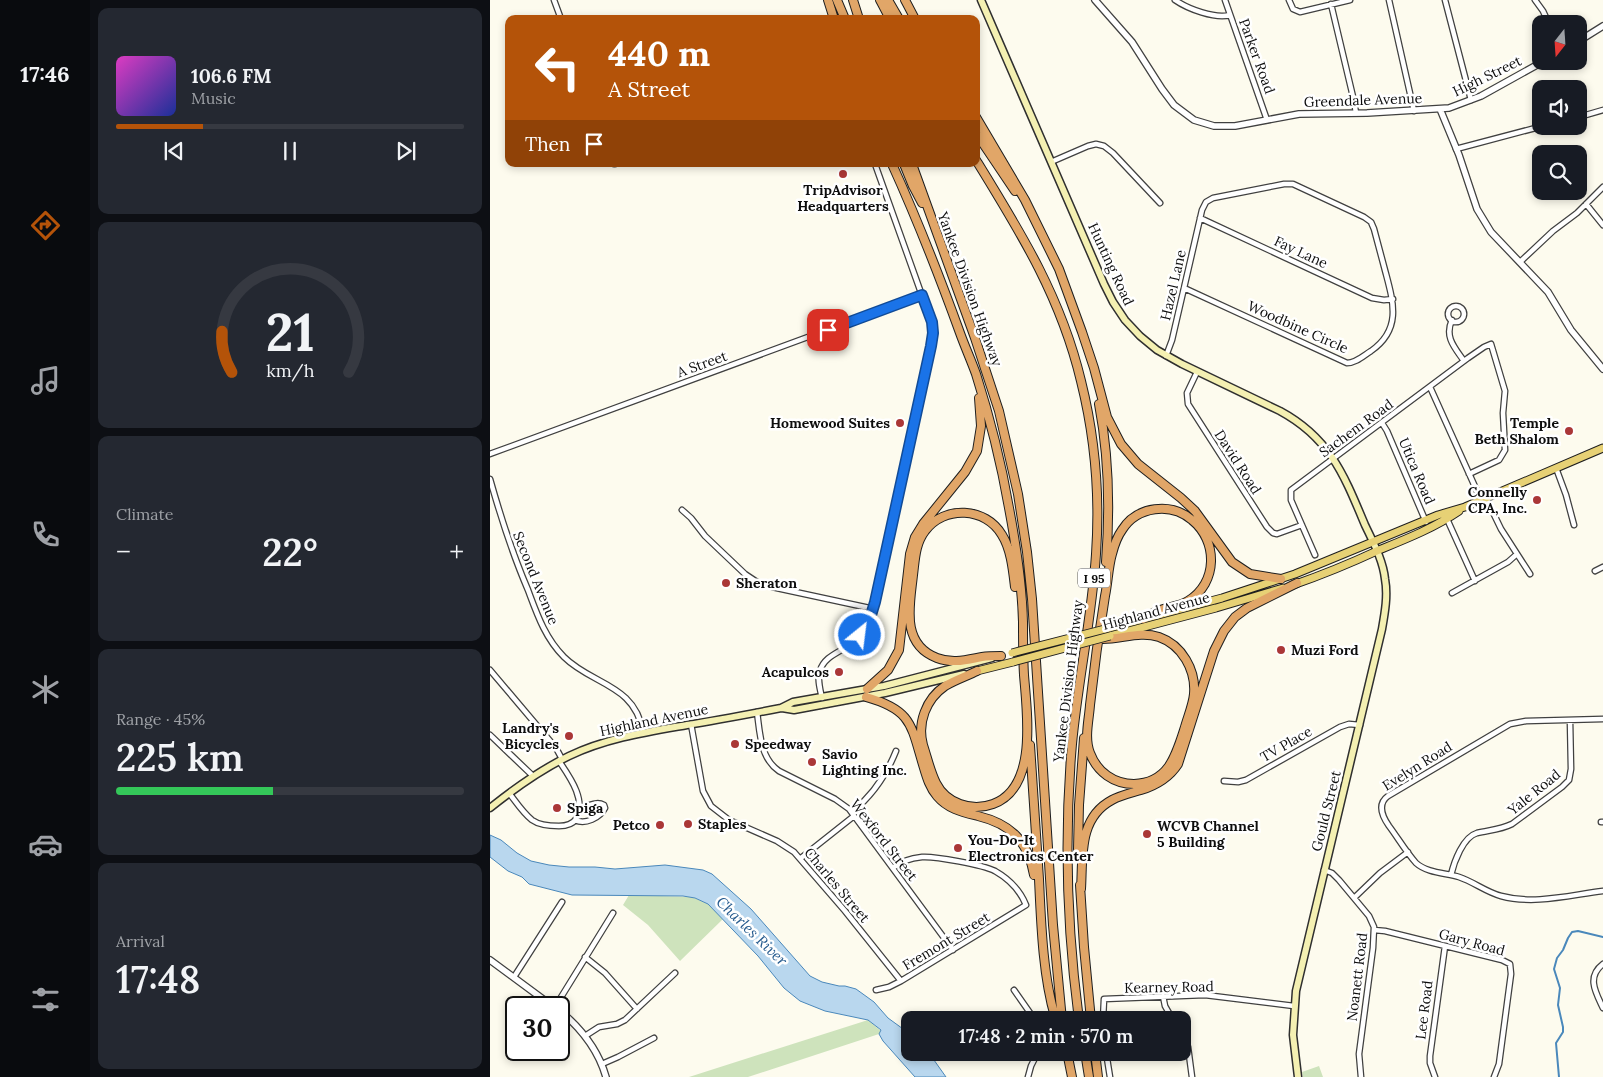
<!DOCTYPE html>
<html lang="en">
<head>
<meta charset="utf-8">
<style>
	:root { --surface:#171b24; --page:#242831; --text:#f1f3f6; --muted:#9ea1a6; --line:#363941; --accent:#b45309 }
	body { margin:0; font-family:Lora,serif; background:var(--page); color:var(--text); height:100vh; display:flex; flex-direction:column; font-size:19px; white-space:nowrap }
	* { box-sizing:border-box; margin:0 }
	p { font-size:16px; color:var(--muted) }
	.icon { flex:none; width:28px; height:28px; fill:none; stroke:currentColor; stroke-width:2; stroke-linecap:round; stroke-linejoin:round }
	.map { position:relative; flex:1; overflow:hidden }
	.sheet { display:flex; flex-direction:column; gap:8px; padding:8px; background:#0d0f14; width:400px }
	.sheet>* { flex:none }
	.banner { position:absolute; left:15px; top:15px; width:475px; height:152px; border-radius:10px; box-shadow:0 2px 8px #0003; background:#b45309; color:#fff; overflow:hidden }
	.needle { width:32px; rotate:197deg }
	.tools { position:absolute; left:1042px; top:15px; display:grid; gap:10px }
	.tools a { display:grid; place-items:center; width:55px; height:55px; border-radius:10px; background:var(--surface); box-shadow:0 2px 8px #0003; font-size:25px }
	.speed { position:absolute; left:15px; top:996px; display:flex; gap:10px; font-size:25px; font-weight:700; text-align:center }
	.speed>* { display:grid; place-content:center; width:65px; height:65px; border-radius:50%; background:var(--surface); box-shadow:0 2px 8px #0003; line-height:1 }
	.speed .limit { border:2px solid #111; border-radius:8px; background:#fff; color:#111 }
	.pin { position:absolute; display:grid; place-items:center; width:42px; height:42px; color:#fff; margin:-21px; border-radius:10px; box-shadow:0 2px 8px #0006 }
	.me { position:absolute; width:55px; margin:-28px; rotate:29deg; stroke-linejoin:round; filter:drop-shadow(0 0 4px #0008) }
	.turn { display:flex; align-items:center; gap:18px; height:105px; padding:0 20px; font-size:22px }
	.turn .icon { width:65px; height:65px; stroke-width:2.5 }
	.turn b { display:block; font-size:35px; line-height:42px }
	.then { display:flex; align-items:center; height:48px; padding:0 20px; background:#0003; gap:10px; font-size:19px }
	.big { font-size:38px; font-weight:600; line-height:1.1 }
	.sheet .tile { flex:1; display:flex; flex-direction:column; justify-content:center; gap:8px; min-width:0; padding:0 18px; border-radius:10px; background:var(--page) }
	.sheet .dial { align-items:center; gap:0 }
	.dial svg { height:130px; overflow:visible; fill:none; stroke:var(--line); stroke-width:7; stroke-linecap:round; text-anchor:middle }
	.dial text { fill:var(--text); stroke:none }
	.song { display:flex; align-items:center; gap:15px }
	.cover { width:60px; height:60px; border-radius:8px; background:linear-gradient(135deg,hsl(310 70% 55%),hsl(230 70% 35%)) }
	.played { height:5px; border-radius:2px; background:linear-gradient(90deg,var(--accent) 25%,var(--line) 25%) }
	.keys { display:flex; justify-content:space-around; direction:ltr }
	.heat { display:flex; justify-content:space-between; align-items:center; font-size:28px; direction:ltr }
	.charge { height:8px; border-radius:4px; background:linear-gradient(90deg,#34c759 45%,var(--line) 0) }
	.trip { position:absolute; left:411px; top:1011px; width:290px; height:50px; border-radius:10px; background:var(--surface); box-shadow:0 2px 8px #0003; font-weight:600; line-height:50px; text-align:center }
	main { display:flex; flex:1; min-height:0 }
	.menu { display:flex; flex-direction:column; width:90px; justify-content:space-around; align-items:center; background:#090b0e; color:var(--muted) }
	.menu .icon { width:35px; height:35px }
	.menu .on { color:var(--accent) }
	.menu b { font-size:22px; color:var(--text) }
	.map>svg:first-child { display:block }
</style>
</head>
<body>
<main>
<nav class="menu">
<b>17:46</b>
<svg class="icon on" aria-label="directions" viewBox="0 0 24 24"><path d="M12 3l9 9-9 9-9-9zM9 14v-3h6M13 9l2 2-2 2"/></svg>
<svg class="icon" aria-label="music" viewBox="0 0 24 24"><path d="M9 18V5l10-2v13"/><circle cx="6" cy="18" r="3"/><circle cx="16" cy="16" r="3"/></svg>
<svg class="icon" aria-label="phone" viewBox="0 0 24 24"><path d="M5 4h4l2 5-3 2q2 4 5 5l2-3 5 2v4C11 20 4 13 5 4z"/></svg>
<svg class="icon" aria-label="climate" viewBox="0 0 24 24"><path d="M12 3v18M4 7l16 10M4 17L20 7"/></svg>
<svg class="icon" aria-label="car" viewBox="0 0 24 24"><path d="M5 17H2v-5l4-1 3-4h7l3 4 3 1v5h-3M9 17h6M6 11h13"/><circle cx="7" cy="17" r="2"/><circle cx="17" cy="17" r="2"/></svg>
<svg class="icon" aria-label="filters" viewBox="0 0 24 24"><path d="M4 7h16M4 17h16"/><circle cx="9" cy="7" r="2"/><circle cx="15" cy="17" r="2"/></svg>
</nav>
<section class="sheet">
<div class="tile">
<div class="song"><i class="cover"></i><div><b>106.6 FM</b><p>Music</p></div></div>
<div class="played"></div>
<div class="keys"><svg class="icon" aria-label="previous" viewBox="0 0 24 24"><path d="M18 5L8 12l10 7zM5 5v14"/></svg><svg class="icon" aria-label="pause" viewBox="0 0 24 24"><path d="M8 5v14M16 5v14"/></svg><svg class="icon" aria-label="next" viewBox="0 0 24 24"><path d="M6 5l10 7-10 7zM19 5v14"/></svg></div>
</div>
<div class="tile dial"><svg viewBox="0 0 100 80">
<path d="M14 69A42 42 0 1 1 86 69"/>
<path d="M14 69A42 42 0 0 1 8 44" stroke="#b45309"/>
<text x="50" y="56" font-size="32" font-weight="700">21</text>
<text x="50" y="72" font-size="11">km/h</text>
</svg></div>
<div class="tile"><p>Climate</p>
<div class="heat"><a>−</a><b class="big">22°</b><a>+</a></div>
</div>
<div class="tile"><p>Range · 45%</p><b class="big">225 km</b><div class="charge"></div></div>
<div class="tile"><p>Arrival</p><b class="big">17:48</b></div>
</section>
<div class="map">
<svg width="1113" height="1077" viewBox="0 0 1113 1077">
	<rect width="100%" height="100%" fill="#fdfbee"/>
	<path fill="#cee3bc" d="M139 895 202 897 218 904 233 919 190 961 158 925 133 905Z
		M378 1020 391 1031 389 1034 258 1077H199Z
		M829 1066 833 1077H813L812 1072Z"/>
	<path fill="#b9d7ee" stroke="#4a88bb" d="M0 835 11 840 27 853 41 861 59 865 79 867H105L125 869 175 865 213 870 222 874 261 909 320 976 332 982 349 986H355L366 989 384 1002 398 1018 420 1034V1052L439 1053 456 1077H425L393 1041 389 1034 391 1030 378 1020 335 1011 310 1001 294 988 268 956 218 904 205 898 193 896 82 895 39 884 32 877 18 871 0 857Z"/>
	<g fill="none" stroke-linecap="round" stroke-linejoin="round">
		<path stroke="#4a88bb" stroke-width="2" d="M1069 1077 1066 1043 1073 1032V1027L1068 1005 1070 988 1064 969 1067 958 1073 950 1078 938 1082 932 1088 931 1113 937"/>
		<g stroke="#404040" stroke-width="7">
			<path id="minor" d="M64 0 71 19
				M685 0C698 9 725 19 740 15
				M735 0 777 120
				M799 0 803 9 810 12 860 0
				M899 0 924 111
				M955 0 981 100
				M1045 0 1053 11 1059 24
				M841 4 864 101 866 113
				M1089 117 1113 110
				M966 149 1053 126
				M561 162 598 146 606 144 614 146 623 153 670 203
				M124 164H125
				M1096 204 1113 225
				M710 218 882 298 894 300 903 299
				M1030 262 1063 231 1087 213 1113 187
				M958 314a8 8 0 1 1 16 0a8 8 0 1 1-16 0Z
				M962 320C954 337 965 348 974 361
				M676 356 682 340 712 210 716 202 723 198 794 184H803L874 217 881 222 884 229C888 244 892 259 896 274 904 304 911 330 881 351 873 356 866 363 857 363L694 288
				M707 372 697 393 698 404 777 527 783 533 787 534 812 525
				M940 387 991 500
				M892 423 897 431 936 522
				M0 454 432 295
				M1066 468 1076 495 1084 525
				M0 479C11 518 22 553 38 590 47 614 55 638 74 657 102 685 145 684 153 732
				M996 498 1011 529 1040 574
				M192 510 201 518 215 536 255 574 267 582 282 587 384 609
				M957 519 985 581
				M825 555 801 500V490L978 358 994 347 1001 344 1015 391 1013 413 1015 450 1009 460 979 474
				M1105 571 1113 567
				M962 593 1018 562 1027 554
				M0 670 66 748 72 759
				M332 698C330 689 327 679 330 671 334 655 354 651 365 641 373 634 378 625 382 615L442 338 440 318 385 164
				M267 712C270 733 270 758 289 771L345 799 359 809 463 950
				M1113 719 1036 721 1020 724 898 796C887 804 892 816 899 826 908 838 916 852 926 863 937 873 956 873 969 877 984 882 996 892 1011 896 1044 905 1080 895 1113 891
				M201 724 213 791 221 806 239 820 287 841 304 852 355 911 411 981
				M0 735 43 776
				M734 781 748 782 756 780 850 727 859 724 870 725
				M19 793C26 802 33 813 42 820 49 825 60 826 69 826 76 826 82 825 86 819 97 800 79 776 69 761
				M362 812C383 795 396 776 406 751
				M85 820C95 825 110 818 115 808L114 805C105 800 98 808 89 807
				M1111 822H1113
				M311 858 364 816
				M834 870 842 873 849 880 879 916 884 927 883 948 869 1054 871 1077
				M961 875C964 862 973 837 987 833 999 830 1010 830 1022 824L1072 787 1079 780 1081 769 1080 720
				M864 898 890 873 918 852
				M884 930 895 931 1012 960 1020 964 1021 974 1009 1064 1004 1077
				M95 957 115 973 147 1009
				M1113 964C1096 977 1106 993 1113 1008
				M24 977 72 902
				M386 990 399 987 411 981 536 905C530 890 519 879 505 871 493 865 445 856 432 857 422 858 410 862 403 868
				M524 990 545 1020
				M673 996 675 1006 683 1020
				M65 1007 123 913
				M613 1020 614 999 715 995 804 1006
				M95 1036 109 1027 127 1024 135 1020 185 973
				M692 1036 698 1047 702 1077
				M616 1052 620 1077
				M112 1064 128 1057 164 1038
				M538 1077 541 1066 548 1052
				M945 1077 940 1063V1056L955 946"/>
		</g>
		<g stroke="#404040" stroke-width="8">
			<path id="tertiary" d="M605 0 642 42 672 89 684 105 704 120 724 126H745L809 114 877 113 959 108 991 96 1054 61
				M1089 41 1113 26
				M950 109 969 155 987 209 1001 232 1058 292 1081 330 1113 369
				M0 960 65 1008
				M69 1010C91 1028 108 1049 116 1077"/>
		</g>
		<g stroke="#2f2f2f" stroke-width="9">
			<path id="secondary" d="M491 0 614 284 623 302 635 320 650 336 667 350 692 364 790 411C840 438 854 475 875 525 883 542 893 560 895 579 898 595 895 612 892 629L806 991 803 1035 808 1077
				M292 708 304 710 395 693 474 674
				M0 808C25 788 50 770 79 756 117 738 157 732 197 725 229 720 260 714 291 708L303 702 394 686 502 658"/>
		</g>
		<g stroke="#1e1e1e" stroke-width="9">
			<path id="primary" d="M803 585C832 575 861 563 889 550 916 539 944 528 969 511
				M619 628 732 598 805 574 948 515 975 507 1113 448
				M620 636 726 608 793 588
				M487 671 523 662"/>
		</g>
		<g stroke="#1e1e1e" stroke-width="10">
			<path id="motorway" d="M338 0 344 19
				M347 0 355 19
				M363 0 369 19
				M390 0 400 19
				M398 0 409 19
				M415 0 425 19
				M486 117 535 200 569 269 592 332 604 368 617 417 631 444 648 464 691 498 705 511 742 562 760 574 791 579
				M486 133 525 191
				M486 160C531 233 571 297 591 381 605 437 610 496 606 554 602 617 588 680 582 744 574 836 577 929 589 1020
				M402 164C427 219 449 275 470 333 475 347 481 360 486 374 500 418 511 462 519 508 526 545 532 584 533 622 533 640 533 658 534 675 537 713 548 788 503 804 481 812 456 803 446 783 440 771 437 757 433 745 427 723 436 699 455 686 465 680 477 676 487 671
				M414 164 423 186 432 203
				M422 164 485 338 509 411 528 494 537 552 542 599 563 925 572 1020
				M609 404C619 456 620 510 616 562
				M613 639C632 639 650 631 669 637 692 645 706 670 704 694 703 705 698 716 695 727 686 755 679 783 644 784 624 784 607 772 600 753 594 738 599 720 600 705 604 668 609 632 615 596 618 582 618 568 622 554 624 546 627 537 632 530 647 506 681 502 702 520 728 541 728 583 698 601 690 606 679 607 670 610 664 612 658 616 653 619
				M511 656C505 656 498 656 492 657 476 660 463 664 447 658 410 644 420 604 423 575 425 560 425 544 435 531 454 505 496 507 512 535 521 549 523 570 525 587
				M377 689 398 670 409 650 420 554 425 537 433 524 475 472 487 451 491 426 489 398
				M376 697C423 710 421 726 434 768 437 778 440 788 447 796 458 809 472 812 488 816 521 824 538 841 544 875
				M540 745C543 790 546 835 549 879 551 923 553 979 566 1020
				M588 849 589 805 594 738
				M590 885 594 947 601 1020
				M591 889C593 857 588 818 622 800 631 795 641 793 651 790 667 785 679 778 688 764L724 651 734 631 745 617 757 608 807 583
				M577 1052 582 1077
				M595 1052 599 1077
				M605 1052 608 1077"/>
		</g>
		<use href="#minor" stroke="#fff" stroke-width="4.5"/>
		<use href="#tertiary" stroke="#fff" stroke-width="5.5"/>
		<use href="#secondary" stroke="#f4f0b2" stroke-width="6"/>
		<use href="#primary" stroke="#e7d175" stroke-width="7"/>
		<use href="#motorway" stroke="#e1a668" stroke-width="8"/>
		<g stroke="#1e1e1e" stroke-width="9" stroke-linecap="butt">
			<path id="primary-bridge" d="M522 653 619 628
				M523 662 620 636"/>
		</g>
		<use href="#primary-bridge" stroke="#e7d175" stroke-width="7"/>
	</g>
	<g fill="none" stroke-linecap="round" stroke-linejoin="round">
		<g stroke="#114b97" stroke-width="12">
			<path id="route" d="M338 330 432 295 442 322 443 333 441 346 385 602 378 625 370 635"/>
		</g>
		<use href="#route" stroke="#1a73e8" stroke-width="9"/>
	</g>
	<g fill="#aa3737" stroke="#fff" stroke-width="2">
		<circle cx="353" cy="174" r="5"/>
		<circle cx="410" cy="423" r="5"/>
		<circle cx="1079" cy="431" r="5"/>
		<circle cx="1047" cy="500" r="5"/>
		<circle cx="236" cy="583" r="5"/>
		<circle cx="791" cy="650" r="5"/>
		<circle cx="349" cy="672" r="5"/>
		<circle cx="79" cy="736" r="5"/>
		<circle cx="245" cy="744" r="5"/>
		<circle cx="322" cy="762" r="5"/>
		<circle cx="67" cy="808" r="5"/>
		<circle cx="198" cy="824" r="5"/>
		<circle cx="170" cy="825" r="5"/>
		<circle cx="657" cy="834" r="5"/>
		<circle cx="468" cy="848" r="5"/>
	</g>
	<g text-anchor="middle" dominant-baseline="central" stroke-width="5" stroke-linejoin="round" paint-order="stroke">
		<rect fill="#fff" stroke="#565656" stroke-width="1" x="588" y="568.5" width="32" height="19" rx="4"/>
		<g font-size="12" font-weight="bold" fill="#0d0d0d">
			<text x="604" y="578">I 95</text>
		</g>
		<g font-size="14" fill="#0d0d0d" stroke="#fff">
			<text transform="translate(767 56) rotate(70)">Parker Road</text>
			<text transform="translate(997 76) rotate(-26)">High Street</text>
			<text transform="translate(873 100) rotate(-2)">Greendale Avenue</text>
			<text transform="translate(811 252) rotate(25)">Fay Lane</text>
			<text transform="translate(621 264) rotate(65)">Hunting Road</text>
			<text transform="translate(683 285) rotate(-77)">Hazel Lane</text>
			<text transform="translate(480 289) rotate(70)">Yankee Division Highway</text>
			<text transform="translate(808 327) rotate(24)">Woodbine Circle</text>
			<text transform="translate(212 364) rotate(-20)">A Street</text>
			<text transform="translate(866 428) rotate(-36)">Sachem Road</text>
			<text transform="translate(748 462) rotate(57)">David Road</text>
			<text transform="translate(927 471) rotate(67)">Utica Road</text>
			<text transform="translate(46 578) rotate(68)">Second Avenue</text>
			<text transform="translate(666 611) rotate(-15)">Highland Avenue</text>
			<text transform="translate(578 681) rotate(-83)">Yankee Division Highway</text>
			<text transform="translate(164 720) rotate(-12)">Highland Avenue</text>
			<text transform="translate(796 744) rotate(-30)">TV Place</text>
			<text transform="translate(927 766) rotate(-32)">Evelyn Road</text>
			<text transform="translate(1044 792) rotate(-39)">Yale Road</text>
			<text transform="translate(836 811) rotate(-76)">Gould Street</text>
			<text transform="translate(394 840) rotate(52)">Wexford Street</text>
			<text transform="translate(347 885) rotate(50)">Charles Street</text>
			<text transform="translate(456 941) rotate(-31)">Fremont Street</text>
			<text transform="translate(982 942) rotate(15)">Gary Road</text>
			<text transform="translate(867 977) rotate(-83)">Noanett Road</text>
			<text transform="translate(679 987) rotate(-1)">Kearney Road</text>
			<text transform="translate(934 1010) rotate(-83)">Lee Road</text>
		</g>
		<g font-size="14" font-weight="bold" fill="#0d0d0d" stroke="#fff" text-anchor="start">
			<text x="353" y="190" text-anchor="middle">TripAdvisor<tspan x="353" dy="16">Headquarters</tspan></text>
			<text x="400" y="423" text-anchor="end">Homewood Suites</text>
			<text x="1069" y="423" text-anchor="end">Temple<tspan x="1069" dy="16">Beth Shalom</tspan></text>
			<text x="1037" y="492" text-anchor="end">Connelly<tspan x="1037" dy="16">CPA, Inc.</tspan></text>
			<text x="246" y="583">Sheraton</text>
			<text x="801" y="650">Muzi Ford</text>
			<text x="339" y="672" text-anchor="end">Acapulcos</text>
			<text x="69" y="728" text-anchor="end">Landry's<tspan x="69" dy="16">Bicycles</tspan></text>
			<text x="255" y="744">Speedway</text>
			<text x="332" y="754">Savio<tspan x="332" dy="16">Lighting Inc.</tspan></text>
			<text x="77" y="808">Spiga</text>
			<text x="208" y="824">Staples</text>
			<text x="160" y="825" text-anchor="end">Petco</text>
			<text x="667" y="826">WCVB Channel<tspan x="667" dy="16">5 Building</tspan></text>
			<text x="478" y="840">You-Do-It<tspan x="478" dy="16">Electronics Center</tspan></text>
		</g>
		<g font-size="15" font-style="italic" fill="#265b8e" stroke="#fff">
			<text transform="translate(262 931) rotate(44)">Charles River</text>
		</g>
	</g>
</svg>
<div class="tools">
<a><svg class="needle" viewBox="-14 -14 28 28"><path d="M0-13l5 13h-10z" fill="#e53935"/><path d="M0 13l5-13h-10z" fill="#9ea1a6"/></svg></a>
<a><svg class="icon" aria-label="sound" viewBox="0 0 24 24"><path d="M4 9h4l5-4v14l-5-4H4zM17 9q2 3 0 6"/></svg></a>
<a><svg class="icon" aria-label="search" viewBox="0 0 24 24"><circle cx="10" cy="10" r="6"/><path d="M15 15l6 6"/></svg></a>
</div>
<div class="speed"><div class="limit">30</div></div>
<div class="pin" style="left:338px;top:330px;background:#d93025"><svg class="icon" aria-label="arrive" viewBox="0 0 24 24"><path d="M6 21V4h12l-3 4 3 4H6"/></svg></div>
<svg class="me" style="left:370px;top:635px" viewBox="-20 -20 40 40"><circle r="17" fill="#1a73e8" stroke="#fff" stroke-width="3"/><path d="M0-11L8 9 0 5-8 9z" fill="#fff"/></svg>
<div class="trip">17:48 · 2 min · 570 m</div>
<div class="banner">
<div class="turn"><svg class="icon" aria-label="left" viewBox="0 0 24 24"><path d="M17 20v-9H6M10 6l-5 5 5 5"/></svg><div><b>440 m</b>A Street</div></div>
<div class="then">Then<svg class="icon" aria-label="arrive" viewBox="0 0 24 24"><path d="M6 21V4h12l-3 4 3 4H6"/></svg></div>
</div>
</div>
</main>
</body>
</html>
